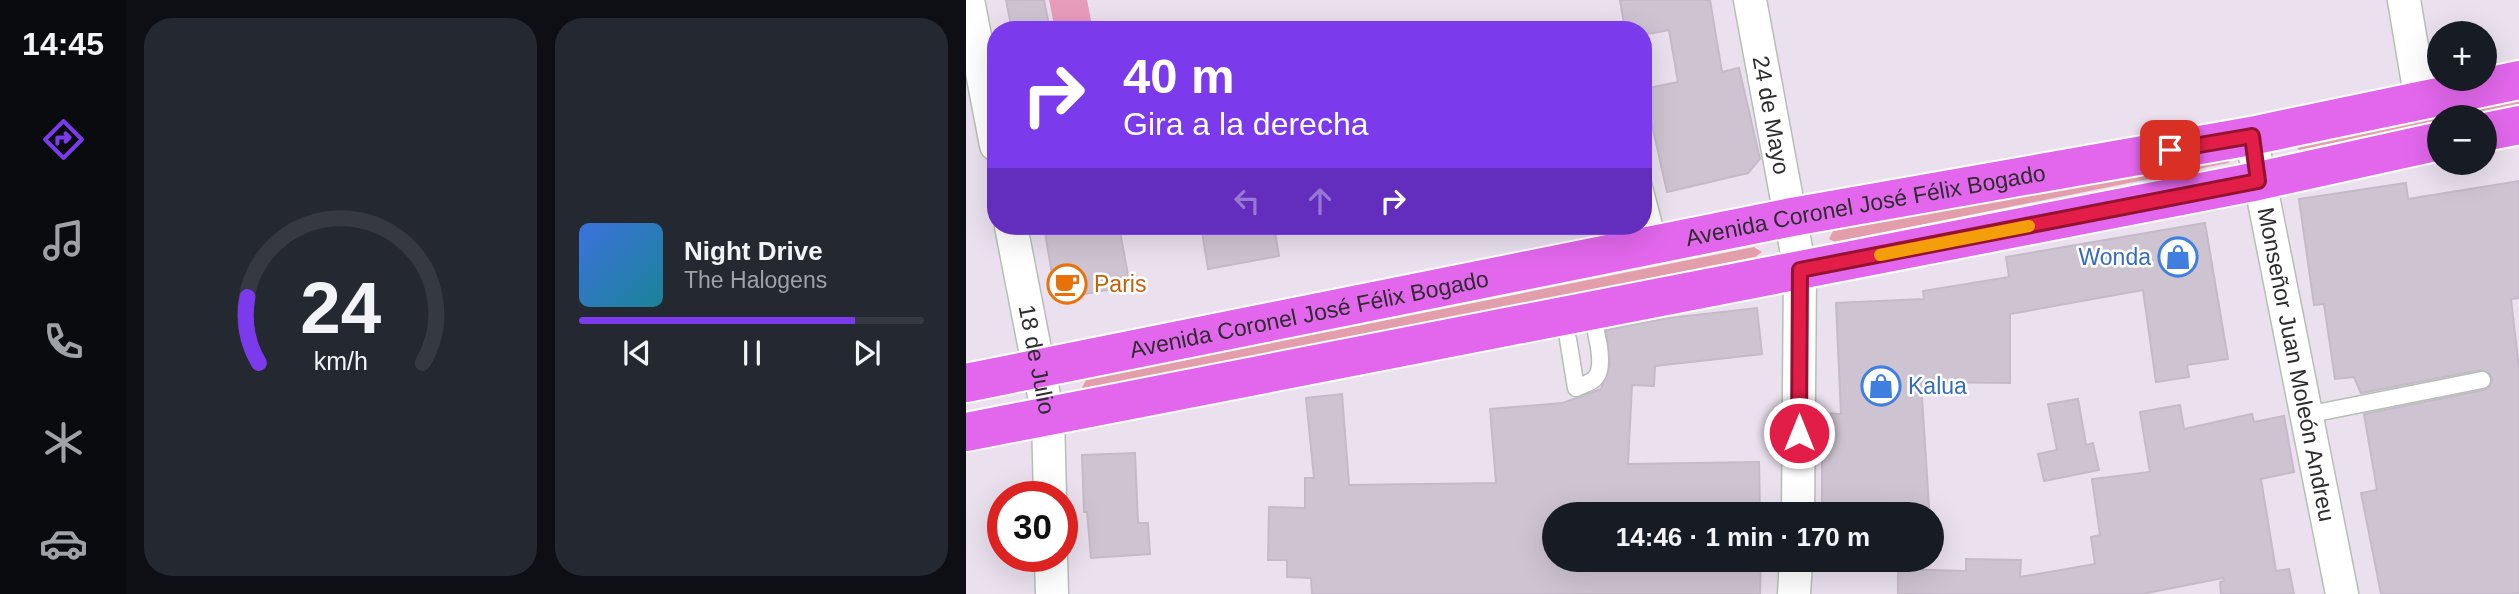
<!DOCTYPE html>
<html lang="es">
<head>
<meta charset="utf-8">
<style>
	:root { --surface:#171b24; --page:#242831; --text:#f1f3f6; --muted:#9ea1a6; --line:#363941; --accent:#7c3aed }
	body { margin:0; font-family:Helvetica,sans-serif; background:var(--page); color:var(--text); height:100vh; display:flex; flex-direction:column; font-size:26px; white-space:nowrap }
	* { box-sizing:border-box; margin:0 }
	p { font-size:23px; color:var(--muted) }
	.icon { flex:none; width:38px; height:38px; fill:none; stroke:currentColor; stroke-width:2; stroke-linecap:round; stroke-linejoin:round }
	.map { position:relative; flex:1; overflow:hidden }
	.drawer { display:flex; flex-direction:column; gap:18px; padding:18px; background:#0d0f14; width:840px }
	.drawer>* { flex:none }
	.top-card { position:absolute; left:21px; top:21px; width:665px; height:214px; border-radius:28px; box-shadow:0 7px 28px #0002; background:#7c3aed; color:#fff; overflow:hidden }
	.buttons { position:absolute; left:1461px; top:21px; display:grid; gap:14px }
	.buttons a { display:grid; place-items:center; width:70px; height:70px; border-radius:50%; background:var(--surface); box-shadow:0 7px 28px #0002; font-size:35px }
	.speed { position:absolute; left:21px; top:481px; display:flex; gap:14px; font-size:35px; font-weight:700; text-align:center }
	.speed>* { display:grid; place-content:center; width:91px; height:91px; border-radius:50%; background:var(--surface); box-shadow:0 7px 28px #0002; line-height:1 }
	.speed .limit { border:10px solid #d22; background:#fff; color:#111 }
	.pin { position:absolute; display:grid; place-items:center; width:60px; height:60px; color:#fff; margin:-30px; border-radius:14px; box-shadow:0 4px 10px #0006 }
	.me { position:absolute; width:77px; margin:-38px; rotate:0deg; stroke-linejoin:round; filter:drop-shadow(0 0 5px #0008) }
	.turn { display:flex; align-items:center; gap:24px; height:147px; padding:0 21px; font-size:32px }
	.turn .icon { width:91px; height:91px; stroke-width:2.5 }
	.turn b { display:block; font-size:49px; line-height:60px }
	.lanes { display:flex; align-items:center; height:66px; padding:0 21px; background:#0003; justify-content:center; gap:35px; direction:ltr }
	.lanes .off { opacity:.35 }
	.drawer .tile { flex:1; display:flex; flex-direction:column; justify-content:center; gap:10px; min-width:0; padding:0 24px; border-radius:28px; background:var(--page) }
	.drawer .dial { align-items:center; gap:0 }
	.dial svg { height:182px; overflow:visible; fill:none; stroke:var(--line); stroke-width:7; stroke-linecap:round; text-anchor:middle }
	.dial text { fill:var(--text); stroke:none }
	.song { display:flex; align-items:center; gap:21px }
	.cover { width:84px; height:84px; border-radius:10px; background:linear-gradient(135deg,hsl(220 70% 55%),hsl(190 70% 35%)) }
	.played { height:7px; border-radius:4px; background:linear-gradient(90deg,var(--accent) 80%,var(--line) 80%) }
	.keys { display:flex; justify-content:space-around; direction:ltr }
	.drawer .tiles { flex:1; display:grid; gap:18px; grid-template-columns:repeat(2,1fr) }
	.trip { position:absolute; left:576px; top:502px; width:402px; height:70px; border-radius:35px; background:var(--surface); box-shadow:0 7px 28px #0002; font-weight:800; line-height:70px; text-align:center }
	main { display:flex; flex:1; min-height:0 }
	.tab-bar { display:flex; flex-direction:column; width:126px; justify-content:space-around; align-items:center; background:#090b0e; color:var(--muted) }
	.tab-bar .icon { width:49px; height:49px }
	.tab-bar .current { color:var(--accent) }
	.tab-bar b { font-size:32px; color:var(--text) }
	.map>svg:first-child { display:block }
</style>
</head>
<body>
<main>
<nav class="tab-bar">
<b>14:45</b>
<svg class="icon current" aria-label="directions" viewBox="0 0 24 24"><path d="M12 3l9 9-9 9-9-9zM9 14v-3h6M13 9l2 2-2 2"/></svg>
<svg class="icon" aria-label="music" viewBox="0 0 24 24"><path d="M9 18V5l10-2v13"/><circle cx="6" cy="18" r="3"/><circle cx="16" cy="16" r="3"/></svg>
<svg class="icon" aria-label="phone" viewBox="0 0 24 24"><path d="M5 4h4l2 5-3 2q2 4 5 5l2-3 5 2v4C11 20 4 13 5 4z"/></svg>
<svg class="icon" aria-label="climate" viewBox="0 0 24 24"><path d="M12 3v18M4 7l16 10M4 17L20 7"/></svg>
<svg class="icon" aria-label="car" viewBox="0 0 24 24"><path d="M5 17H2v-5l4-1 3-4h7l3 4 3 1v5h-3M9 17h6M6 11h13"/><circle cx="7" cy="17" r="2"/><circle cx="17" cy="17" r="2"/></svg>
</nav>
<section class="drawer">
<div class="tiles">
<div class="tile dial"><svg viewBox="0 0 100 80">
<path d="M14 69A42 42 0 1 1 86 69"/>
<path d="M14 69A42 42 0 0 1 9 40" stroke="#7c3aed"/>
<text x="50" y="56" font-size="32" font-weight="700">24</text>
<text x="50" y="72" font-size="11">km/h</text>
</svg></div>
<div class="tile">
<div class="song"><i class="cover"></i><div><b>Night Drive</b><p>The Halogens</p></div></div>
<div class="played"></div>
<div class="keys"><svg class="icon" aria-label="previous" viewBox="0 0 24 24"><path d="M18 5L8 12l10 7zM5 5v14"/></svg><svg class="icon" aria-label="pause" viewBox="0 0 24 24"><path d="M8 5v14M16 5v14"/></svg><svg class="icon" aria-label="next" viewBox="0 0 24 24"><path d="M6 5l10 7-10 7zM19 5v14"/></svg></div>
</div>
</div>
</section>
<div class="map">
<svg width="1553" height="594" viewBox="0 0 1553 594">
	<rect width="100%" height="100%" fill="#eae0ee"/>
	<path fill="#e29fab" d="M1553 98V106L1497 117H1474L1473 122 1333 150 1329 146Z
		M1260 153 1267 158 1262 163 869 242 863 239 867 231Z
		M788 247 796 252 789 257 122 391 116 388 120 380Z"/>
	<path fill="#e89cbb" d="M83 0H121L127 30H89Z"/>
	<path fill="#cec4d1" stroke="#c6b9c9" stroke-width="2" d="M40 0H78L84 30H46Z
		M654 0H744L756 72 773 68 794 159 782 173 701 192 678 89 712 82 703 30 677 35V30H659Z
		M1553 181V298L1545 299 1553 368V594H1415L1395 493 1411 490 1398 414 1518 390 1523 387 1526 379 1523 373 1514 370 1395 393 1388 377 1369 379 1358 304 1348 305 1333 199 1440 183 1442 199Z
		M1239 223 1262 359 1221 365 1223 377 1190 382 1177 290 1044 314V383L955 382 963 507 920 508V513L856 514V413L875 414 870 303 958 299 957 291 1043 277 1040 257Z
		M78 226H153L164 286 90 299Z
		M235 226H308L313 256 242 269Z
		M791 308 796 354 689 366 688 386 666 385 662 464 793 462 794 514H588V560H795L794 594H346L345 578 321 577V560H302L303 507 339 508V478H348L340 398 376 394 383 485 530 483 524 409 597 403 635 389 644 365 640 330 703 318Z
		M1112 399 1120 445 1127 443 1133 470 1078 481 1072 454 1091 450 1082 404Z
		M1214 405 1218 429 1286 414 1288 422 1318 416 1328 472 1295 479 1310 571 1323 569 1328 594H1255L1254 582 1258 581 1257 578 1176 594H932V569L1000 571V559L1055 560 1054 577 1129 564 1125 537 1134 535 1126 479 1184 472 1174 412Z
		M169 453 172 523H182L184 554 125 558 121 512H118L116 455Z"/>
	<g fill="none" stroke-linecap="round" stroke-linejoin="round">
		<g stroke="#b4c0b3" stroke-width="19">
			<path id="service" d="M677 183 693 244
				M602 339 610 388C616 385 626 383 630 377 640 365 629 325 624 311
				M1340 415 1516 380"/>
		</g>
		<g stroke="#b4c0b3" stroke-width="35">
			<g id="minor">
				<path d="M2 0 30 145"/>
				<path id="s1" d="M784 0 834 270 832 514"/>
				<path d="M1438 0 1455 101"/>
				<path id="s2" d="M1285 136 1376 594"/>
				<path id="s3" d="M45 226 82 416 84 497"/>
				<path d="M85 556 86 594"/>
				<path d="M828 594 830 560"/>
			</g>
		</g>
		<g stroke="#fff" stroke-width="42">
			<g id="primary">
				<path d="M1519 132 1553 125"/>
				<path id="s4" d="M0 383 826 217 1285 136 1553 80"/>
				<path d="M0 432 1292 181 1474 141"/>
			</g>
		</g>
		<use href="#service" stroke="#fff" stroke-width="16"/>
		<use href="#minor" stroke="#fff" stroke-width="32"/>
		<use href="#primary" stroke="#e267ec" stroke-width="38"/>
	</g>
	<g fill="none" stroke-linecap="round" stroke-linejoin="round">
		<g stroke="#92132f" stroke-width="18">
			<path id="route" d="M833 433 834 270 1292 181 1286 136 1204 150"/>
		</g>
		<use href="#route" stroke="#e11d48" stroke-width="12"/>
		<path stroke="#f59e0b" stroke-width="12" d="M914 255 1063 226"/>
	</g>
	<defs>
		<g id="shop-ring" transform="scale(2.0125)"><circle r="9.5" fill="#fff" stroke="#3f7fe0" stroke-width="1.5"/><path d="M-5-2.5h2.3a2.7 3.5 0 0 1 5.4 0H5L5.5 6h-11ZM-1.5-2.5h3a1.5 2.3 0 0 0-3 0Z" fill="#3f7fe0"/></g>
		<g id="cafe-ring" transform="scale(2.0125)"><circle r="9.5" fill="#fff" stroke="#e8710a" stroke-width="1.5"/><path d="M-5.5-4.5H6V0H3Q3 3.5 0 3.5H-2.5Q-5.5 3.5-5.5 0ZM3-3.2v2h1.7v-2ZM-6 4.5H4V6H-6Z" fill="#e8710a"/></g>
	</defs>
	<g fill-rule="evenodd">
		<use href="#shop-ring" x="1212" y="257"/>
		<use href="#cafe-ring" x="101" y="284"/>
		<use href="#shop-ring" x="915" y="386"/>
	</g>
	<g text-anchor="middle" dominant-baseline="central" stroke-width="5" stroke-linejoin="round" paint-order="stroke">
		<g font-size="23" fill="#2d2d2d" stroke="#fff">
			<text stroke="none"><textPath href="#s1" startOffset="117">24 de Mayo</textPath></text>
			<text stroke="none"><textPath href="#s4" startOffset="917">Avenida Coronel José Félix Bogado</textPath></text>
			<text stroke="none"><textPath href="#s4" startOffset="350">Avenida Coronel José Félix Bogado</textPath></text>
			<text stroke="none"><textPath href="#s3" startOffset="136">18 de Julio</textPath></text>
			<text stroke="none"><textPath href="#s2" startOffset="233">Monseñor Juan Moleón Andreu</textPath></text>
		</g>
		<g font-size="23" fill="#366cbe" stroke="#fff" text-anchor="end">
			<text x="1185" y="257">Wonda</text>
			<text x="942" y="386" text-anchor="start">Kalua</text>
		</g>
		<g font-size="23" fill="#c56008" stroke="#fff" text-anchor="start">
			<text x="128" y="284">Paris</text>
		</g>
	</g>
</svg>
<div class="buttons">
<a>+</a>
<a>−</a>
</div>
<div class="speed"><div class="limit">30</div></div>
<div class="pin" style="left:1204px;top:150px;background:#d93025"><svg class="icon" aria-label="arrive" viewBox="0 0 24 24"><path d="M6 21V4h12l-3 4 3 4H6"/></svg></div>
<svg class="me" style="left:833px;top:433px" viewBox="-20 -20 40 40"><circle r="17" fill="#e11d48" stroke="#fff" stroke-width="3"/><path d="M0-11L8 9 0 5-8 9z" fill="#fff"/></svg>
<div class="trip">14:46 · 1 min · 170 m</div>
<div class="top-card">
<div class="turn"><svg class="icon" aria-label="right" viewBox="0 0 24 24"><path d="M7 20v-9h11M14 6l5 5-5 5"/></svg><div><b>40 m</b>Gira a la derecha</div></div>
<div class="lanes"><svg class="icon off" aria-label="left" viewBox="0 0 24 24"><path d="M17 20v-9H6M10 6l-5 5 5 5"/></svg><svg class="icon off" aria-label="ahead" viewBox="0 0 24 24"><path d="M12 20V5M6 11l6-6 6 6"/></svg><svg class="icon" aria-label="right" viewBox="0 0 24 24"><path d="M7 20v-9h11M14 6l5 5-5 5"/></svg></div>
</div>
</div>
</main>
</body>
</html>
